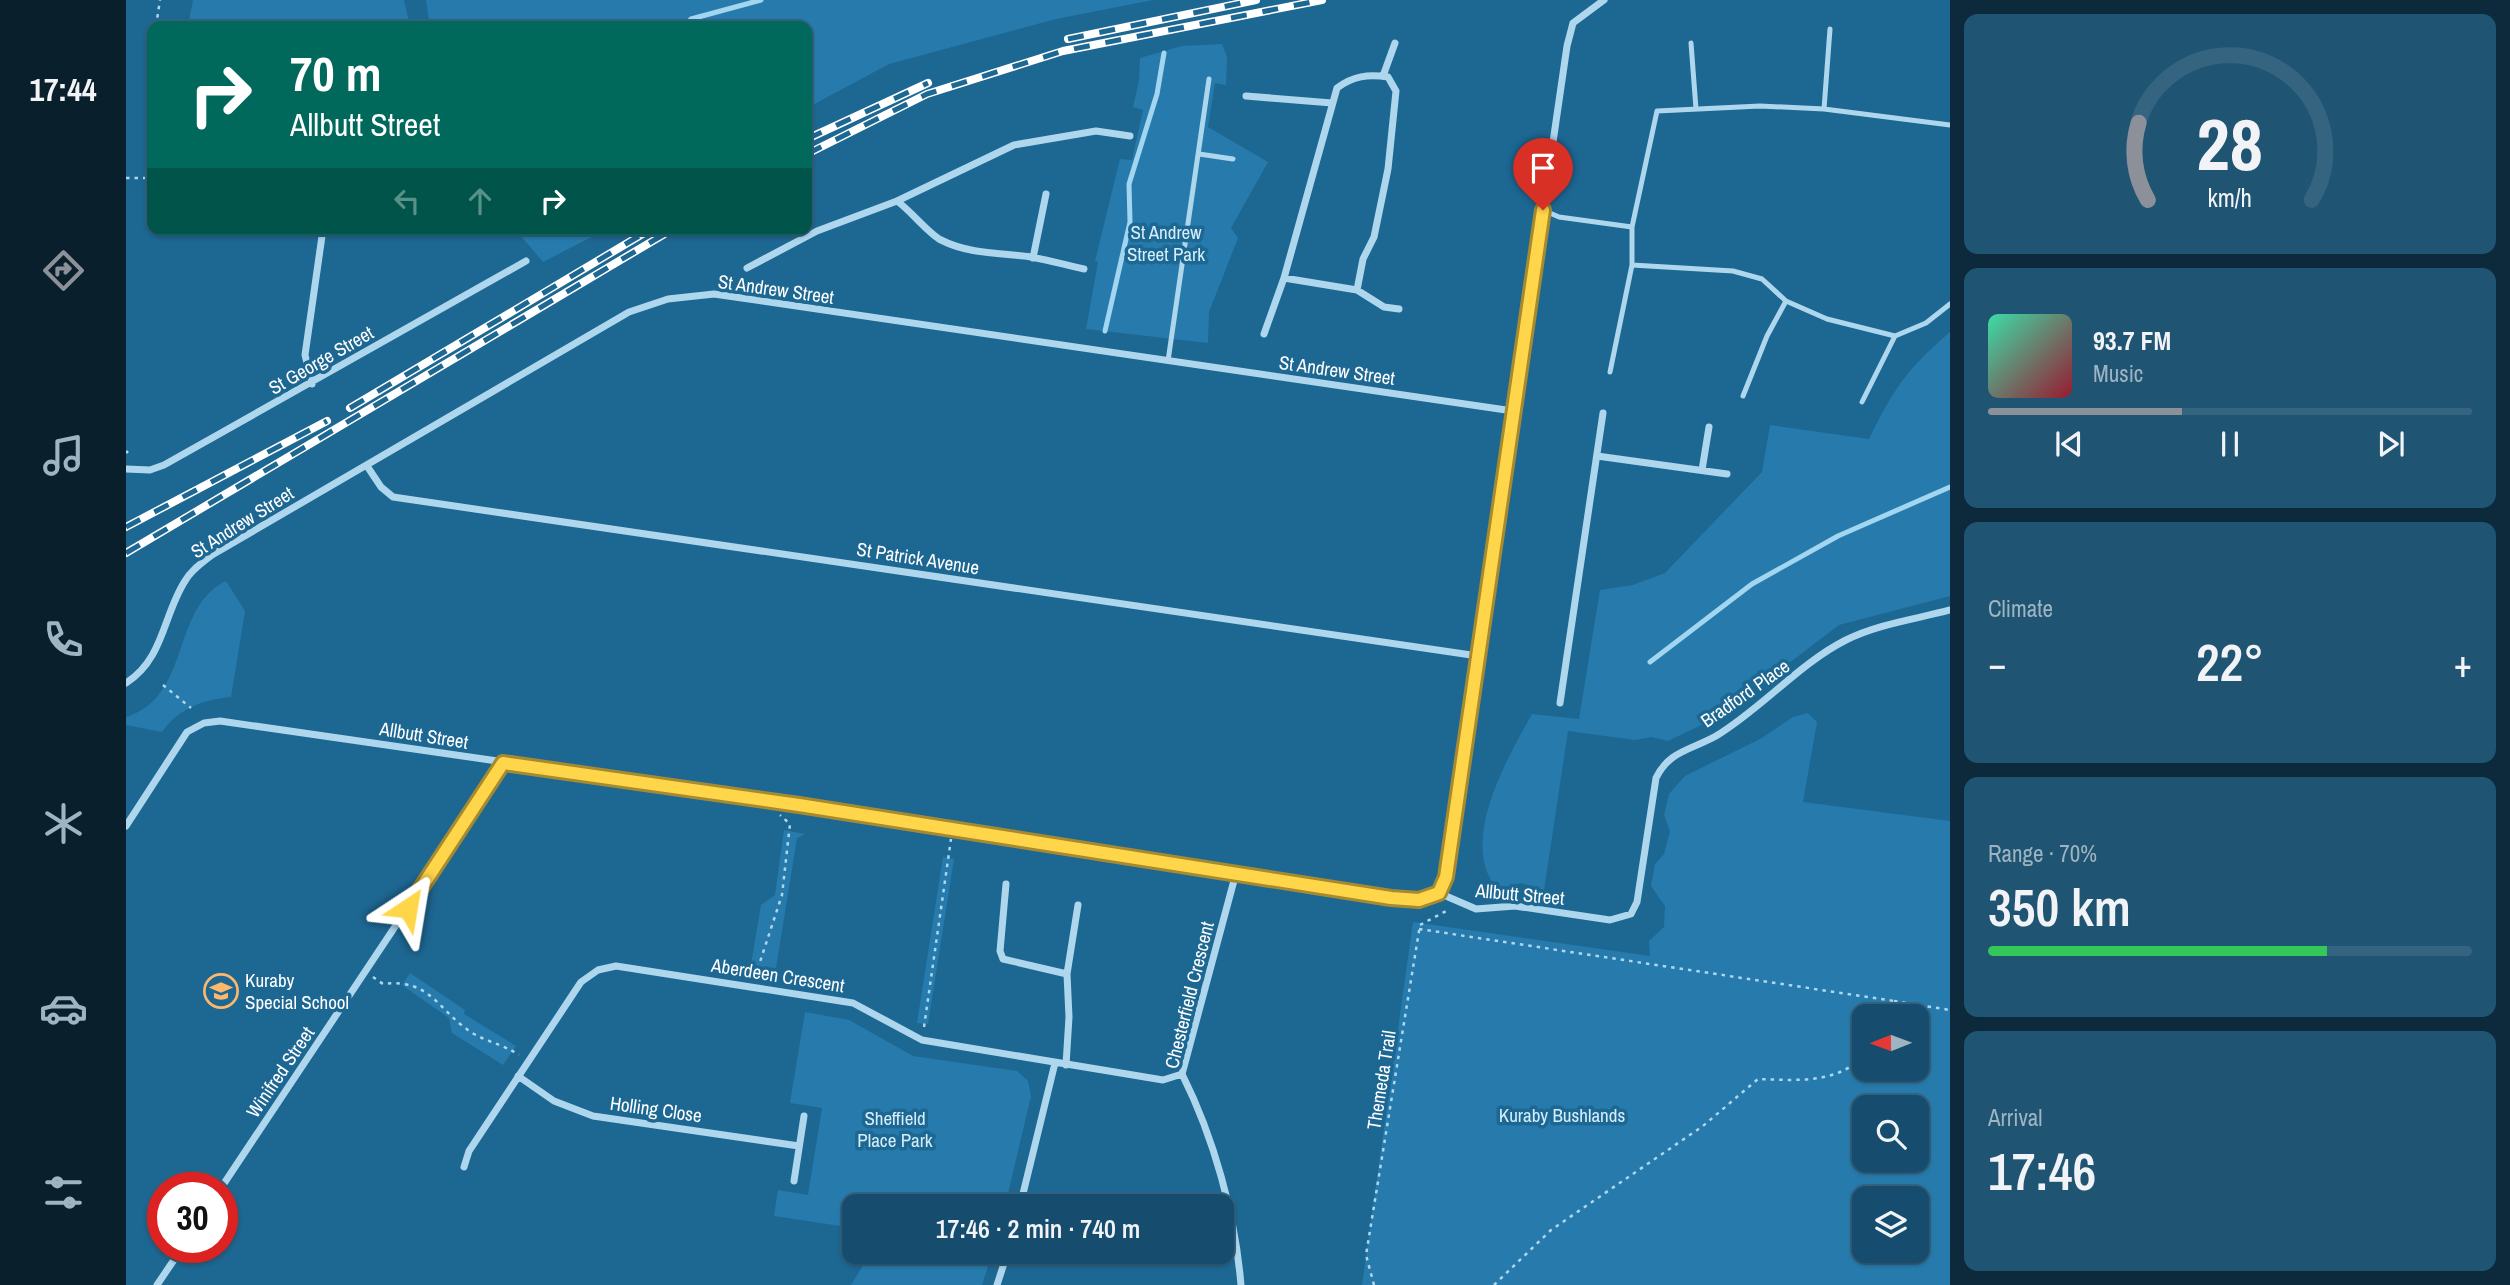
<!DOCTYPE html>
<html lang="en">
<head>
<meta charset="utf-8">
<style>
	:root { --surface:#164d6e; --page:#1f5473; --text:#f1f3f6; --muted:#9eb4c2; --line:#356481; --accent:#8c9099 }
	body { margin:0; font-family:"Archivo Narrow",sans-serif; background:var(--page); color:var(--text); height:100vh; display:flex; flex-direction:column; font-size:26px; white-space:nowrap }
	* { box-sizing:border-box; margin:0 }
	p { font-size:23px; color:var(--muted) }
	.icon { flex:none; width:38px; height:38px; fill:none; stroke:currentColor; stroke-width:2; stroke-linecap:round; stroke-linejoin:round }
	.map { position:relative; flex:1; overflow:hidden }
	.panel { display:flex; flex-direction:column; gap:14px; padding:14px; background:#0c2a3c; width:560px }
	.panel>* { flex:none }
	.hud { position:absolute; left:21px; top:21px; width:665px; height:214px; border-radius:14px; box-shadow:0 2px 5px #0004,0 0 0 2px var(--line); background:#00695c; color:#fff; overflow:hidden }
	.needle { width:46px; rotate:269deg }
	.buttons { position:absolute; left:1726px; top:1004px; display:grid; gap:14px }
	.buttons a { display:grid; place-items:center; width:77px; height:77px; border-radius:14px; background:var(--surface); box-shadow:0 2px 5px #0004,0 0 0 2px var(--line); font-size:35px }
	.speed { position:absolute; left:21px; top:1172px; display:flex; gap:14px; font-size:35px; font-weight:700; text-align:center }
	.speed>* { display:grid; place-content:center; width:91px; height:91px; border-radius:50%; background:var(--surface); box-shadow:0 2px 5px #0004,0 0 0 2px var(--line); line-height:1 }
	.speed .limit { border:10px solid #d22; background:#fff; color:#111 }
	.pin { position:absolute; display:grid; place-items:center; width:60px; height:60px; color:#fff; margin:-72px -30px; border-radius:50% 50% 50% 0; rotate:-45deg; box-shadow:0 0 7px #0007 }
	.pin .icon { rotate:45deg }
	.me { position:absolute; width:77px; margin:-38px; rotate:33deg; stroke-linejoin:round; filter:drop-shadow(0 0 5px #0008) }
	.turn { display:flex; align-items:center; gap:24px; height:147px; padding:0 28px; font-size:32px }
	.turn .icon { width:91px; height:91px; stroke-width:2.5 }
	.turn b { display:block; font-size:49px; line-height:60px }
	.lanes { display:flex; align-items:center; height:66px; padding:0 28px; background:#0003; justify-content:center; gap:35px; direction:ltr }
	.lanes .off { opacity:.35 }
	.big { font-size:52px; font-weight:600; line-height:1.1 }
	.panel .widget { flex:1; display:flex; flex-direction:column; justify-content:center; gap:10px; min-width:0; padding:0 24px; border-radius:14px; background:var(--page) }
	.panel .dial { align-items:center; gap:0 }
	.dial svg { height:182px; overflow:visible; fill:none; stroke:var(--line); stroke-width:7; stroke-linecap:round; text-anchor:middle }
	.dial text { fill:var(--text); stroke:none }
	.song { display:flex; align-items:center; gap:21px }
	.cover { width:84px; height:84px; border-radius:10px; background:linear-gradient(135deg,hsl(160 70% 55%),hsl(350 70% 35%)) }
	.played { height:7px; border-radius:4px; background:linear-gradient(90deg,var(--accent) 40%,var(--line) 40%) }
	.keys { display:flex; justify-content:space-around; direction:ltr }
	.heat { display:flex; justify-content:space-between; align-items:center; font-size:38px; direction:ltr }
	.charge { height:10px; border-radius:5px; background:linear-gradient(90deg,#34c759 70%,var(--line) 0) }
	.trip { position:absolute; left:716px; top:1194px; width:392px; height:70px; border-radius:14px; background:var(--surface); box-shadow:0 2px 5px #0004,0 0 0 2px var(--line); font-weight:600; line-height:70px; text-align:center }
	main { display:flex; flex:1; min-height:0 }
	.tabs { display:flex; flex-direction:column; width:126px; justify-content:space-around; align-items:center; background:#091f2c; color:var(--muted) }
	.tabs .icon { width:49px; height:49px }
	.tabs .active { color:var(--accent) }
	.tabs b { font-size:32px; color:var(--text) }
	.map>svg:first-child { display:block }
</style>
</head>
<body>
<main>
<nav class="tabs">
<b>17:44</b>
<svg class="icon active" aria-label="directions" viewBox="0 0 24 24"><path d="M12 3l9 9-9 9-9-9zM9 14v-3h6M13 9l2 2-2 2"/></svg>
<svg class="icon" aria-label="music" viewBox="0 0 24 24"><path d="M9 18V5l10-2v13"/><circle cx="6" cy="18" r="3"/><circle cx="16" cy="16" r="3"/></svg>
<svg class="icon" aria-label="phone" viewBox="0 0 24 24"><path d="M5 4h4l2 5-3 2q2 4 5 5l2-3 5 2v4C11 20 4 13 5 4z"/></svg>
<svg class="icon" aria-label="climate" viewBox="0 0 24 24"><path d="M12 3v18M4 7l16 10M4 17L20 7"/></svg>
<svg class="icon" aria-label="car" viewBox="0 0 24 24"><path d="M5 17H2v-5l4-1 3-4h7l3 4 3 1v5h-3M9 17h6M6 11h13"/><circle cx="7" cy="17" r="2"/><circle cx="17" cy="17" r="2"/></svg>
<svg class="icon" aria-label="filters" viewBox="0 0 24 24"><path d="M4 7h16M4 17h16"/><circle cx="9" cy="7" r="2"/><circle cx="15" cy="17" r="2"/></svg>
</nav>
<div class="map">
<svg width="1824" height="1285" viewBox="0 0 1824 1285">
	<rect width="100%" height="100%" fill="#1d6793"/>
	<path fill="#267bac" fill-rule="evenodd" d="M67 0H278L284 26H62Z
		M300 0H1027L930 19 763 64 681 108V26H304Z
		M1096 44 1101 57 1100 85 1089 83 1082 127 1142 162 1105 228 1112 238 1083 312 1082 343 960 329 972 262 969 261 994 159 1006 160 1017 110 1007 107 1013 81 1014 58 1056 46Z
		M389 229H481L417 262Z
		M1824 332V596L1713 625 1592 717 1542 741 1525 737 1509 740 1442 731 1418 890 1395 883 1371 889C1332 842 1381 759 1406 714L1453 719 1474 590 1507 585 1539 573 1636 472 1644 425 1743 439C1768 388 1781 369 1824 332Z
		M100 581 119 611 105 697C77 700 53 708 36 732L0 725V717C66 697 44 608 100 581Z
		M1682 713 1691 722 1677 802 1824 821V1285H1236L1287 922 1524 956 1523 941 1538 927 1539 906 1525 886 1529 864 1538 854 1544 831 1538 815 1543 794 1559 776 1636 738 1667 717ZM1738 1017H1790V1069H1738ZM1738 1108H1790V1160H1738ZM1738 1199H1790V1251H1738Z
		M658 830 679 834 671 838 649 974 624 970 635 905 649 895Z
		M817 857 828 859 802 1024 791 1023Z
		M284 973 339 1010 338 1014 390 1046 377 1065 326 1033 323 1018 276 985Z
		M679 1012 723 1020 787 1056 891 1071 902 1081 905 1096 879 1206H728V1228L648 1216 652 1190 682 1195 696 1108 664 1103Z
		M746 1251H867L856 1285H725Z"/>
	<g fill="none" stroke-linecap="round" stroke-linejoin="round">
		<path stroke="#a1d5f0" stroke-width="5" d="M560 26 565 19 635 0
			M979 331 1004 222 1003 184 1031 94 1038 53
			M1524 662 1626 584 1712 536 1824 487"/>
		<path stroke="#aed7ee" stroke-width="2.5" stroke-dasharray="3.5 5" stroke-linecap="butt" d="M30 26 34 0
			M0 178H26
			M0 451 2 453
			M37 685 65 708
			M1293 929 1768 1001 1763 1017
			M247 977 257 984C306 978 312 1012 348 1034 362 1042 376 1044 393 1055
			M629 977 656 895 664 824 654 815
			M1768 1001 1824 1010
			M798 1027 825 839
			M1248 1285 1240 1255 1294 925 1324 909
			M1368 1285 1425 1230 1577 1126 1632 1079C1668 1080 1711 1085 1738 1055"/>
		<path stroke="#aed7ee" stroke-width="5" d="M1565 43 1570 109
			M1698 109 1704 29
			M1073 154 1107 159
			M1417 210 1433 217 1506 227
			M1506 265 1607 271 1636 279 1660 301 1701 319 1769 336
			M1042 361 1083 79
			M1484 372 1506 265V227L1531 111 1634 106 1698 109 1824 125
			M1617 396 1641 336 1660 301
			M1736 402 1769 336 1800 323 1824 304"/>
		<path stroke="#aed7ee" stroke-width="7" d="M1257 76 1269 43
			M1120 96 1206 103
			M771 201C785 211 803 234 815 240 842 254 875 253 905 257 922 260 940 265 958 269
			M907 258 920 194
			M621 268 691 231 771 201 888 145 970 131 1004 136
			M1158 278 1211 88C1227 76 1242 74 1262 77L1270 91 1262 169 1248 237 1237 259 1231 290
			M1138 334 1158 278 1231 290 1258 307 1273 309
			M186 384 179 355 196 236
			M1471 456 1601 474
			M241 466 255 487 267 497 1352 656
			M0 469 24 470 38 465 400 261
			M1576 470 1583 427
			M0 683C38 659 37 615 59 581 65 570 76 563 86 555L503 312 542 299 588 294 1387 411
			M1434 703 1477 413
			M0 826 61 732 78 723 94 721 648 801 1265 898 1293 900 1313 893 1350 909 1389 906 1484 920 1505 914 1511 902 1530 778C1543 751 1565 750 1590 736 1635 709 1674 663 1720 640 1752 624 1790 619 1824 610
			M1110 873 1056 1074C1088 1138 1109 1214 1115 1285
			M880 884 874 951 877 959 941 974 943 1017 940 1065
			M1313 893 1320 877 1441 46 1447 23 1478 0
			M941 974 952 905
			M392 1076 428 1101 467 1116 673 1146
			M338 1167 343 1151 455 982 472 970 490 966 727 1003 796 1040 1037 1080 1056 1074
			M668 1181 678 1116
			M95 1188 378 763
			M894 1206 929 1063
			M31 1285 56 1248
			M871 1285 882 1251"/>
		<g stroke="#fff" stroke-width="8">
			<path id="rail" d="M942 39 1130 0
				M681 139 802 83
				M681 154 801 94 937 51 1196 0
				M224 408 525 229
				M0 527 201 421
				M0 553 547 229"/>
		</g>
		<use href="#rail" stroke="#1d6793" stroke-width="5" stroke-dasharray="16" stroke-linecap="butt"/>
	</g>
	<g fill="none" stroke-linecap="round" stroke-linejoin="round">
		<g stroke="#a68a30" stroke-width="18">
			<path id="route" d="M282 908 377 763 673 805 1265 898 1293 900 1313 893 1320 877 1417 210"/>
		</g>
		<use href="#route" stroke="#ffd54a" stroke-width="12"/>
	</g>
	<defs>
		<g id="school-ring" transform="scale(1.75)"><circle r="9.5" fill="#1d6793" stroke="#feb86c" stroke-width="1.5"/><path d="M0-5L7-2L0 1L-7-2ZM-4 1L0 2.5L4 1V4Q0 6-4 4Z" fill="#feb86c"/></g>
	</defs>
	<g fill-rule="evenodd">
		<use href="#school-ring" x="95" y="991"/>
	</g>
	<g text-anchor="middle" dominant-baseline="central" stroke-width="7" stroke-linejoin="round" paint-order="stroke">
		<g font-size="19" fill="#d4edfa" stroke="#1d6793">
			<text x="1040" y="232">St Andrew<tspan x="1040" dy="22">Street Park</tspan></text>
			<text x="1436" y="1115">Kuraby Bushlands</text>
			<text x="769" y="1118">Sheffield<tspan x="769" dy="22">Place Park</tspan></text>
		</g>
		<g font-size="19" fill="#fff" stroke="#1d6793">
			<text transform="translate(650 289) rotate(8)">St Andrew Street</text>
			<text transform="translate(195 360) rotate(-30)">St George Street</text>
			<text transform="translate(1211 370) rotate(8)">St Andrew Street</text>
			<text transform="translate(116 522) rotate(-32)">St Andrew Street</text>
			<text transform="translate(792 558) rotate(9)">St Patrick Avenue</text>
			<text transform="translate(1619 693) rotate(-35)">Bradford Place</text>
			<text transform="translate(298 735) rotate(9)">Allbutt Street</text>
			<text transform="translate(1394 894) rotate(5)">Allbutt Street</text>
			<text transform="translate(652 975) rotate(9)">Aberdeen Crescent</text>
			<text transform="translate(1063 995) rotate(-76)">Chesterfield Crescent</text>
			<text transform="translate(154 1072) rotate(-56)">Winifred Street</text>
			<text transform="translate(1255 1080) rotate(-81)">Themeda Trail</text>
			<text transform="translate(530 1109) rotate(8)">Holling Close</text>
		</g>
		<g font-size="19" fill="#fff" stroke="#1d6793" text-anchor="start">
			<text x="119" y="980">Kuraby<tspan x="119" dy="22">Special School</tspan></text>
		</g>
	</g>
</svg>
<div class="buttons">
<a><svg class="needle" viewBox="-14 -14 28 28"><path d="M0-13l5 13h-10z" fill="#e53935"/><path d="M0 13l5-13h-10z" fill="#9eb4c2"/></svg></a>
<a><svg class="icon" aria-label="search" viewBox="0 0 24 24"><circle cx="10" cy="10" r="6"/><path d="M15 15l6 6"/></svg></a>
<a><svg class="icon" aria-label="layers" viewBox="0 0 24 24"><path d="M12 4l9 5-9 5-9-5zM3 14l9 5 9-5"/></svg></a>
</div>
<div class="speed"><div class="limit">30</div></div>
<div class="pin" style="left:1417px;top:210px;background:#d93025"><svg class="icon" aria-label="arrive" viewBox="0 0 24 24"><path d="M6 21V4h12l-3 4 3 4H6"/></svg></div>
<svg class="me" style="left:282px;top:908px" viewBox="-20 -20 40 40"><path d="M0-17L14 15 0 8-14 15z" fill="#ffd54a" stroke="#fff" stroke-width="4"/></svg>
<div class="trip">17:46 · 2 min · 740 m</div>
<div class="hud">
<div class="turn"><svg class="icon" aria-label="right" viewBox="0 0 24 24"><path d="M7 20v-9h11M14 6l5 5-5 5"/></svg><div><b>70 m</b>Allbutt Street</div></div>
<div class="lanes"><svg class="icon off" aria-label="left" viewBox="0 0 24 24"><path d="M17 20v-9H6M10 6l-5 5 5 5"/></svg><svg class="icon off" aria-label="ahead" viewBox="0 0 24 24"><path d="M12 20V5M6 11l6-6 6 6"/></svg><svg class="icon" aria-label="right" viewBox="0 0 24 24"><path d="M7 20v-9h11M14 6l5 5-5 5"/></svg></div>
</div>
</div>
<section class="panel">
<div class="widget dial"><svg viewBox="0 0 100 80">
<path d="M14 69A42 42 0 1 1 86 69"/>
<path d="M14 69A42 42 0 0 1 10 35" stroke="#8c9099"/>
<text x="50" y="56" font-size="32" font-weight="700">28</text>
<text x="50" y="72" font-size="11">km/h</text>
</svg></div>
<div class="widget">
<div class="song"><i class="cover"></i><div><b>93.7 FM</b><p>Music</p></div></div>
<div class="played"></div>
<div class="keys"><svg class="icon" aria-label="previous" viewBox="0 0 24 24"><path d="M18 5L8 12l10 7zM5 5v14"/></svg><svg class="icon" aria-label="pause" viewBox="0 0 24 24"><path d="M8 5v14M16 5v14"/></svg><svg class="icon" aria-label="next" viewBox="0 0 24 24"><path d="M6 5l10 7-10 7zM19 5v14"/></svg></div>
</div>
<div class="widget"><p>Climate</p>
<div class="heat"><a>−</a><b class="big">22°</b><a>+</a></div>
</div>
<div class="widget"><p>Range · 70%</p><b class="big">350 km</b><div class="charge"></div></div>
<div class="widget"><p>Arrival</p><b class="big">17:46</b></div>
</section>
</main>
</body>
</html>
